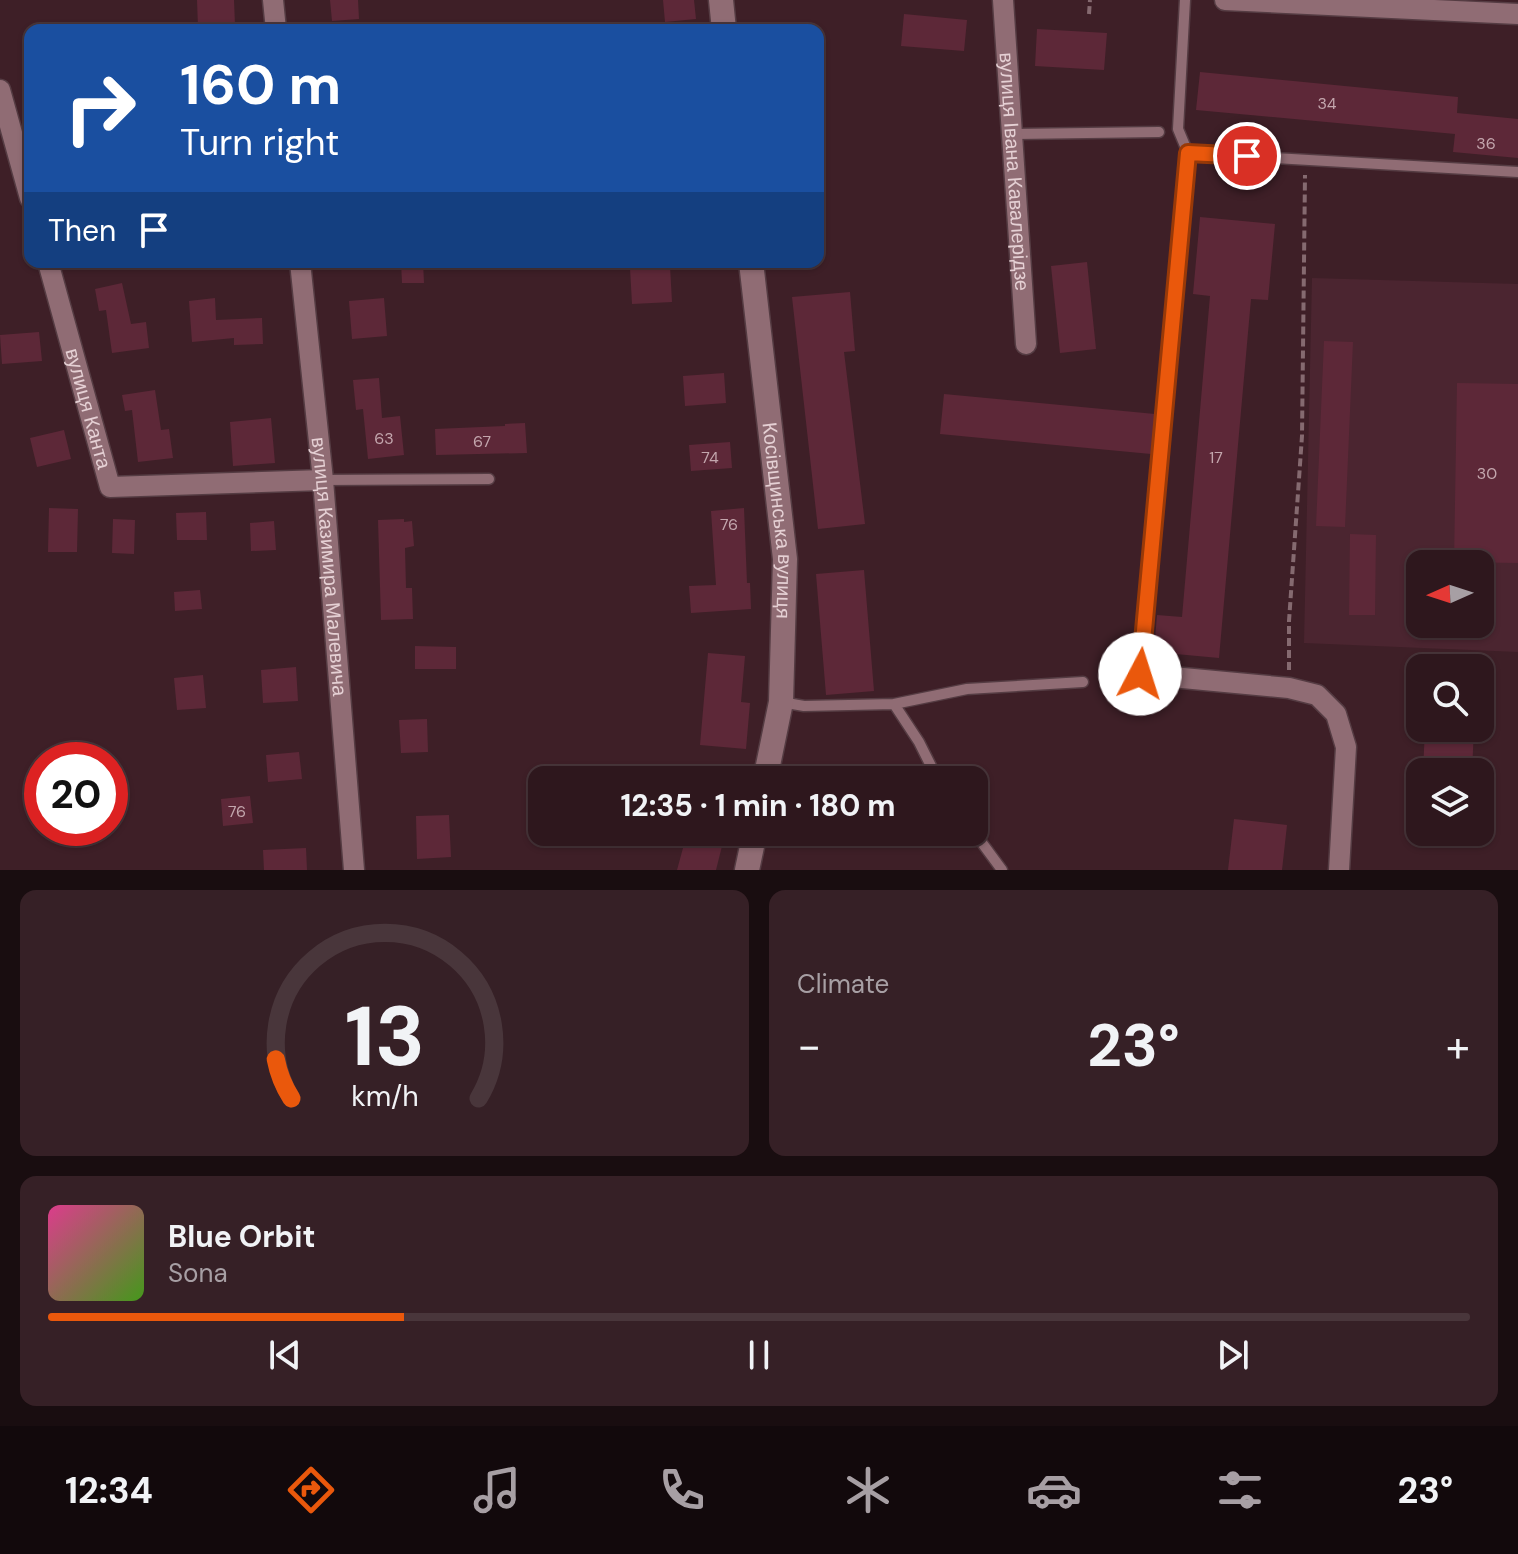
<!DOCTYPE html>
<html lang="en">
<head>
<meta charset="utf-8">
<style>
	:root { --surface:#2e171d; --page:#362026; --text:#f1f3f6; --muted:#a79fa4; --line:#49363b; --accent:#ea580c }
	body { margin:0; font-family:"DM Sans",sans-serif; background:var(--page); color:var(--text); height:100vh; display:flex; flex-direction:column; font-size:30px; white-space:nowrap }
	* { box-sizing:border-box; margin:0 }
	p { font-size:26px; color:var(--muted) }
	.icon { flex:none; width:44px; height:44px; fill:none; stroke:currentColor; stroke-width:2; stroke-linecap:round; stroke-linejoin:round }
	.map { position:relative; height:870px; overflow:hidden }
	.details { display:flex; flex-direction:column; gap:20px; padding:20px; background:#190d10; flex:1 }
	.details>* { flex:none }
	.top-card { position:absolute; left:24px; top:24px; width:800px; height:244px; border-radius:16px; box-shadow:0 2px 6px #0004,0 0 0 2px var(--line); background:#1a4fa0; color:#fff; overflow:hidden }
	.needle { width:52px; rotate:267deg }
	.controls { position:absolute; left:1406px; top:550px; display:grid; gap:16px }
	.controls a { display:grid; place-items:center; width:88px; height:88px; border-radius:16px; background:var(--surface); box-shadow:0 2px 6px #0004,0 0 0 2px var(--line); font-size:40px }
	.speed { position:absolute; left:24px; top:742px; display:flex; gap:16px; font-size:40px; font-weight:700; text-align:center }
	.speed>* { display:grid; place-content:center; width:104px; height:104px; border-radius:50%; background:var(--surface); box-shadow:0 2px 6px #0004,0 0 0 2px var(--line); line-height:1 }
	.speed .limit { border:12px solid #d22; background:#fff; color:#111 }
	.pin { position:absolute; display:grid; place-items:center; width:68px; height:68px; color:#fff; margin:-34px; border:4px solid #fff; border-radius:50%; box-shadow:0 2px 8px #0007 }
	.me { position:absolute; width:88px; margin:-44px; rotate:5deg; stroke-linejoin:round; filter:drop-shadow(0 0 6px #0008) }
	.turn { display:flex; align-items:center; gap:28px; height:168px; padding:0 24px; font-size:36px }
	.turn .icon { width:104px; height:104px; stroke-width:2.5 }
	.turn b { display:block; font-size:56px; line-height:68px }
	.then { display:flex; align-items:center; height:76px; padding:0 24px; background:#0003; gap:16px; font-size:30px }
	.big { font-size:60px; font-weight:700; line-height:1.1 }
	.details .card { flex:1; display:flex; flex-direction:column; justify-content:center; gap:12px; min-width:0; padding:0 28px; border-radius:16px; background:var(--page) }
	.details .dial { align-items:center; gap:0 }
	.dial svg { height:208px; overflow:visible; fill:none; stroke:var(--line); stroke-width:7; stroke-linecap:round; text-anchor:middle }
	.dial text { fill:var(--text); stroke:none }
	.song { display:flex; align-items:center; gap:24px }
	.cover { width:96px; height:96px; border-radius:12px; background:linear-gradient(135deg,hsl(330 70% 55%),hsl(100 70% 35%)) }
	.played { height:8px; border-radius:4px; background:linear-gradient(90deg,var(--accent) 25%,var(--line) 25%) }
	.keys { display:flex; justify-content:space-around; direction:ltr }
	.heat { display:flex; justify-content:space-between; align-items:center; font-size:44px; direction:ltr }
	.details .tiles { flex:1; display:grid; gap:20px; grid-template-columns:1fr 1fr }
	.card:last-child { grid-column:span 2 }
	.trip { position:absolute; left:528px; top:766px; width:460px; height:80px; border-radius:16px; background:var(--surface); box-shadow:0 2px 6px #0004,0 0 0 2px var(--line); font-weight:700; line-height:80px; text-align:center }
	.dock { display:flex; height:128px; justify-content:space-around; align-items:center; background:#12090c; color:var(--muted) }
	.dock .icon { width:56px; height:56px }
	.dock .active { color:var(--accent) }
	.dock b { font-size:36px; color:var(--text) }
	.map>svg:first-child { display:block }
</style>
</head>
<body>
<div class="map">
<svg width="1518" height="870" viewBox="0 0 1518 870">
	<rect width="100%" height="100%" fill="#3e1f27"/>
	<path fill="#4b2530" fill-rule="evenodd" d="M1312 278 1518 284V652L1304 643ZM1420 564H1480V624H1420Z"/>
	<path fill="#5d2838" d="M197 0H234L235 25 198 27Z
		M330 0H358L359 19 332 21Z
		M663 0H694L696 19 665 22Z
		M904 14 967 20 964 51 901 46Z
		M1037 29 1107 33 1104 70 1035 66Z
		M1200 72 1458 97 1457 113 1518 119V158L1453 152 1455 134 1196 110Z
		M1200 217 1275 224 1268 300 1251 299 1219 658 1154 652 1157 615 1182 617 1210 296 1193 294Z
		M401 262H423L424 283H402Z
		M1087 262 1096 349 1060 353 1051 266Z
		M670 266 672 302 632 304 630 268Z
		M122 283 131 324 146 322 149 348 112 353 106 310 99 311 95 289Z
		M850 292 855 351 844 352 865 524 818 529 792 297Z
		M215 298 216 320 262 318 263 344 234 345V338L192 342 189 301Z
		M384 298 387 336 352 339 349 301Z
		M39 332 42 361 2 364 0 335Z
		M1324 341 1353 342 1345 527 1316 526Z
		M724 373 726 403 685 406 683 376Z
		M379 378 382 418 400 416 404 455 368 459 363 409 356 410 353 380Z
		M1457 383 1518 384V563L1454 562Z
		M155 390 161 430 169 429 173 458 138 462 132 410 125 411 122 395Z
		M944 394 1155 414 1151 454 940 434Z
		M271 418 275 463 233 466 230 422Z
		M525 423 527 453 436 455 435 429 505 426V424Z
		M64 430 71 459 37 467 30 438Z
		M730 442 732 468 691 471 689 445Z
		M49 508 78 509 77 552H48Z
		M744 508 747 583H750L751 609 691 613 689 586 716 585 711 511Z
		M206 512 207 540H177L176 513Z
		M113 519 135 520 134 554 112 553Z
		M404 519V522L412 521 414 546 405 548 406 588H412L413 619 381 620 378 520Z
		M274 521 276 550 251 551 250 523Z
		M1350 534 1376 535 1375 615H1349Z
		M864 570 874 691 826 695 816 574Z
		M200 590 202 609 175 611 174 592Z
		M415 646 456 647V669H415Z
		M708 653 745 656 741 702 750 703 746 749 700 745Z
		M296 667 298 701 263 703 261 670Z
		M203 675 206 708 177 710 174 678Z
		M427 719 428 752 401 753 399 720Z
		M1425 728H1474L1472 772H1423Z
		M299 752 302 779 268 782 266 755Z
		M250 796 253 823 223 826 221 799Z
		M449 815 451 857 417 859 416 816Z
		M1234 819 1287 825 1282 870H1228Z
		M686 837 722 846 716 870H677Z
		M306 848 307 870H264L263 850Z"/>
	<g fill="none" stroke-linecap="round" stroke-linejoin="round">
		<g stroke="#553c43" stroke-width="13">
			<path id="service" d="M1012 134 1159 132
				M1188 153 1518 172
				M323 480 489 479
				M1140 674 1188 153 1178 129 1185 0
				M781 702 804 706 894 704 919 742 938 780
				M894 704 967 689 1083 682
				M974 832 1002 870"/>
		</g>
		<g stroke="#553c43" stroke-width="23">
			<g id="minor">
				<path d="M273 0 276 30"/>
				<path id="s1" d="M1003 0 1026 344"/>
				<path d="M1225 0 1518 14"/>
				<path d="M0 90 30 198"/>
				<path id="s2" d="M48 262 110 487 323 480"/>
				<path id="s3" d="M300 262 323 480 354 870"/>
				<path d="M1140 674 1289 688 1317 695 1336 714 1346 747 1339 870"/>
			</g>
		</g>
		<g stroke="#553c43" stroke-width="27">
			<g id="tertiary">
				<path d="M721 0 724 30"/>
				<path id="s4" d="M751 262 785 559 781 702 765 780"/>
				<path d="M747 870 755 832"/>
			</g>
		</g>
		<path stroke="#856a70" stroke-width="4" stroke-dasharray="8 4" stroke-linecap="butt" d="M1089 14 1090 0
			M1289 670V621L1302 436 1305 175"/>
		<use href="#service" stroke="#906c74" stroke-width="10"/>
		<use href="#minor" stroke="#906c74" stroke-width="20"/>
		<use href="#tertiary" stroke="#906c74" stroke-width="24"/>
	</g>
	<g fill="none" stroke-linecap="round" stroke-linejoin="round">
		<g stroke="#983908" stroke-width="20">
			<path id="route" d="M1140 674 1188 153 1247 156"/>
		</g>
		<use href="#route" stroke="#ea580c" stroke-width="14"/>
	</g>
	<g text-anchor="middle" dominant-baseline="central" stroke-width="8" stroke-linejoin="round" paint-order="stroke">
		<g font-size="16" fill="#c3a6ad">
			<text x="1327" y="103">34</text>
			<text x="1486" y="143">36</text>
			<text x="384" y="438">63</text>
			<text x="482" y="441">67</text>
			<text x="710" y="457">74</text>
			<text x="1216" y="457">17</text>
			<text x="1487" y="473">30</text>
			<text x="729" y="524">76</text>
			<text x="237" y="811">76</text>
		</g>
		<g font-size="20" fill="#e5d0d4" stroke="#33161e">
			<text stroke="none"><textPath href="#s1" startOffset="172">вулиця Івана Кавалерідзе</textPath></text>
			<text stroke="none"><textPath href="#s2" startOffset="152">вулиця Канта</textPath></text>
			<text stroke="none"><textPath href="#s4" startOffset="260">Косівщинська вулиця</textPath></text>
			<text stroke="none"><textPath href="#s3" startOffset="306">вулиця Казимира Малевича</textPath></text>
		</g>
	</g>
</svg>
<div class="controls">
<a><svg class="needle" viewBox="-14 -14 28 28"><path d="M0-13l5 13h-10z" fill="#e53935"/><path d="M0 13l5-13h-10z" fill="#a79fa4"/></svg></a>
<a><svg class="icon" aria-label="search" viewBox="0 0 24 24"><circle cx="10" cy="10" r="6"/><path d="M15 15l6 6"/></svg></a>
<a><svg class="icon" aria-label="layers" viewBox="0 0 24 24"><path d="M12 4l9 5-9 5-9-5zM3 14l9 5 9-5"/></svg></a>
</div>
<div class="speed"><div class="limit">20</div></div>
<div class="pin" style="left:1247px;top:156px;background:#d93025"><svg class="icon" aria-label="arrive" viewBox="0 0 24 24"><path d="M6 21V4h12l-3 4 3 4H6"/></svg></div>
<svg class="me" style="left:1140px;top:674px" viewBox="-20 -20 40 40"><circle r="19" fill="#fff"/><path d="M0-13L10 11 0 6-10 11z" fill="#ea580c"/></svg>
<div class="trip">12:35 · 1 min · 180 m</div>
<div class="top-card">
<div class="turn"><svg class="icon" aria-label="right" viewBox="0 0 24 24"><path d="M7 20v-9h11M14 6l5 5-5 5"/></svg><div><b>160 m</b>Turn right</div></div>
<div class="then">Then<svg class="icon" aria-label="arrive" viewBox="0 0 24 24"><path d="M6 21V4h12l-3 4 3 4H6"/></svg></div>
</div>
</div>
<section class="details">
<div class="tiles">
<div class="card dial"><svg viewBox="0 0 100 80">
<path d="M14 69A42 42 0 1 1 86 69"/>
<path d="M14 69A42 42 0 0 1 8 54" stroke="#ea580c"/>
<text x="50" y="56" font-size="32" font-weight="700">13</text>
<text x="50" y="72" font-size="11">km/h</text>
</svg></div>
<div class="card"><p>Climate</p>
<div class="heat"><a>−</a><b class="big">23°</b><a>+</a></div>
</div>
<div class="card">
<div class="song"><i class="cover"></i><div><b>Blue Orbit</b><p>Sona</p></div></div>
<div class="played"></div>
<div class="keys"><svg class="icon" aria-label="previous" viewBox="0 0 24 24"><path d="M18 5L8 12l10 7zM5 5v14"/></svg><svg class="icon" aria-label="pause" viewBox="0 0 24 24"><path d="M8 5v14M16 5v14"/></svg><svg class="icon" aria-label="next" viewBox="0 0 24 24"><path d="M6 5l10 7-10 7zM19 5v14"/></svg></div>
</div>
</div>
</section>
<nav class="dock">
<b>12:34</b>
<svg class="icon active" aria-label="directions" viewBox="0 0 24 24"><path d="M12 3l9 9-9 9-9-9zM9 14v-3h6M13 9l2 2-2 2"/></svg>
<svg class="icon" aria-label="music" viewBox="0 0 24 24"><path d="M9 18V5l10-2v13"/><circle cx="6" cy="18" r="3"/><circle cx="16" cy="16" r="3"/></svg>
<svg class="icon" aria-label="phone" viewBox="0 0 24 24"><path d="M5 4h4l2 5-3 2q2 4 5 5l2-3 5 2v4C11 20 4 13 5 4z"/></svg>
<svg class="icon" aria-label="climate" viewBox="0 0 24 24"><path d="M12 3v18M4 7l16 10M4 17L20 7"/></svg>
<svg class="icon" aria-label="car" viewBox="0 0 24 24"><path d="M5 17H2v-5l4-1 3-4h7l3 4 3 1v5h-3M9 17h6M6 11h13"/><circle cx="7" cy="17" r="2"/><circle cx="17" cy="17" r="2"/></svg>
<svg class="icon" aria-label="filters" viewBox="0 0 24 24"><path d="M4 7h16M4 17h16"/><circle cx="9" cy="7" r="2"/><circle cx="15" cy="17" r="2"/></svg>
<b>23°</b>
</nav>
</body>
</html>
